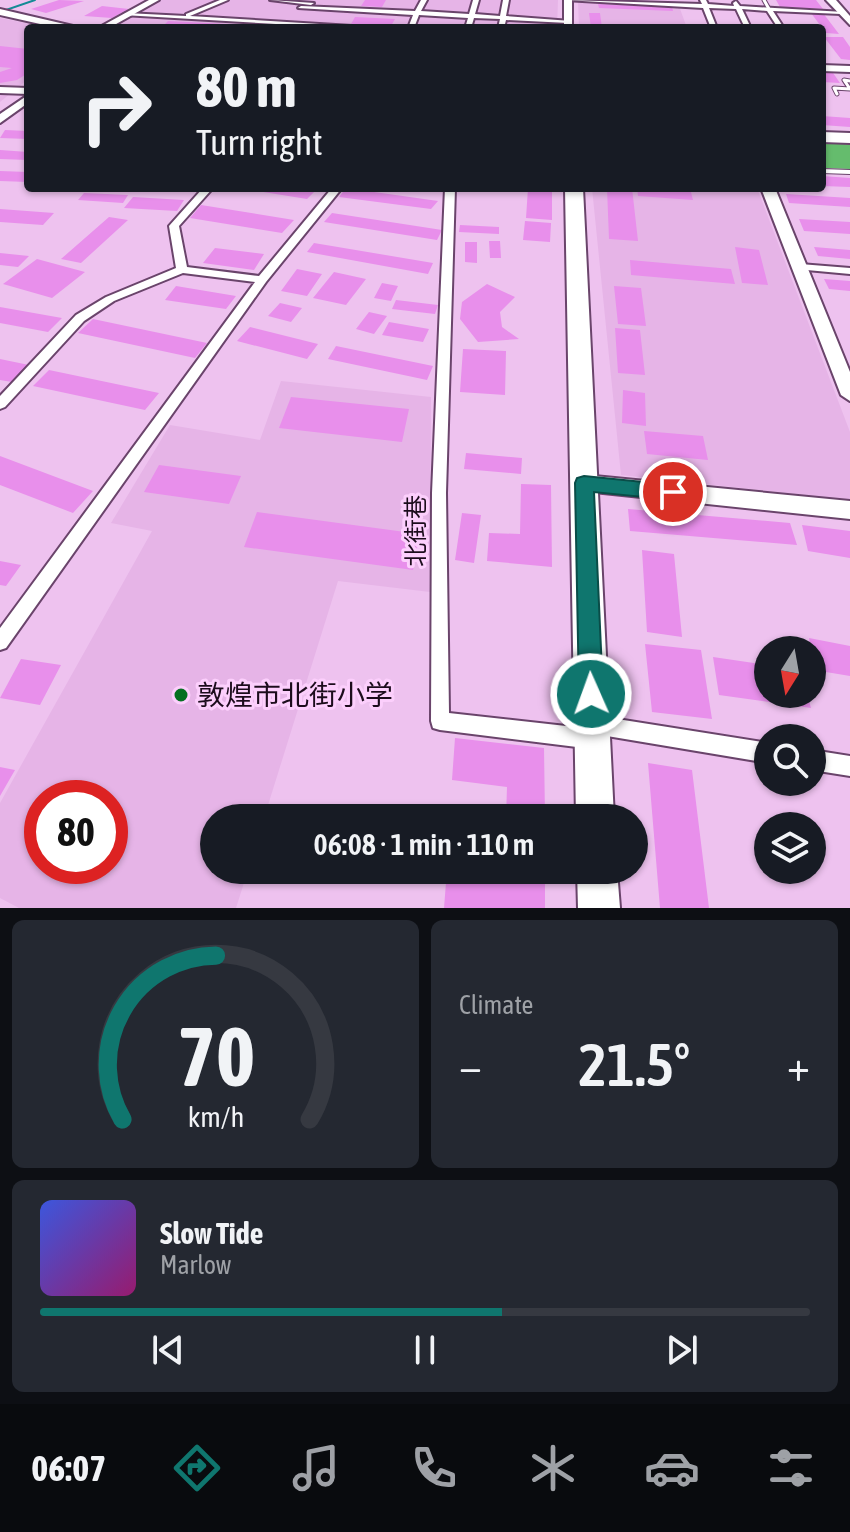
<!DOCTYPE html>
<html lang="en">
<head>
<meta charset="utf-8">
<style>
	:root { --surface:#171b24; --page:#242831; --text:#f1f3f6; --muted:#9ea1a6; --line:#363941; --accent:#0f766e }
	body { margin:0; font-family:"Asap Condensed","Noto Sans SC",sans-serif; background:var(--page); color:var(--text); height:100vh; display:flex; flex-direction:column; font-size:30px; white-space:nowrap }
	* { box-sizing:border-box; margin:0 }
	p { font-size:26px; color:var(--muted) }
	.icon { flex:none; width:44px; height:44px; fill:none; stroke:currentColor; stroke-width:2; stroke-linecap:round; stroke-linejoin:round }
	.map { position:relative; height:908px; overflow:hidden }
	.panel { display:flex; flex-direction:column; gap:12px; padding:12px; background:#0d0f14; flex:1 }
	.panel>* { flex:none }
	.banner { position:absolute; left:24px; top:24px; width:802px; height:168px; border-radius:8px; box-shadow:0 2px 6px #0004; background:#171b24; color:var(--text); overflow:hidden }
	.needle { width:52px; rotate:191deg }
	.buttons { position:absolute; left:754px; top:636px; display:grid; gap:16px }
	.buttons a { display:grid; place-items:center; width:72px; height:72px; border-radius:50%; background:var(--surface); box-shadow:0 2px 6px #0004; font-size:40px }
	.speed { position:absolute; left:24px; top:780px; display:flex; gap:16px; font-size:40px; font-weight:700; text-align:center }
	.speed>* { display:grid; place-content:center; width:104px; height:104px; border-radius:50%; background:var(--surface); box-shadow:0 2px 6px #0004; line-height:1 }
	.speed .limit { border:12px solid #d22; background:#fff; color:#111 }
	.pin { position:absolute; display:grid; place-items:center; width:68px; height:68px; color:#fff; margin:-34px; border:4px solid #fff; border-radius:50%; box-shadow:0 2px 8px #0007 }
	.me { position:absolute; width:88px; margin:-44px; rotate:358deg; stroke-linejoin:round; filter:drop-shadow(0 0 6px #0008) }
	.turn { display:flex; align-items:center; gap:28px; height:168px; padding:0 40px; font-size:36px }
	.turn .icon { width:104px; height:104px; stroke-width:2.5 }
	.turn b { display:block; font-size:56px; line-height:68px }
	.big { font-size:60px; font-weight:600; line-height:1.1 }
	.panel .tile { flex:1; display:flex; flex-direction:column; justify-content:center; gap:12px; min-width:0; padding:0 28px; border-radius:12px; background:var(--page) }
	.panel .dial { align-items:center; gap:0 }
	.dial svg { height:208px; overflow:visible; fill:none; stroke:var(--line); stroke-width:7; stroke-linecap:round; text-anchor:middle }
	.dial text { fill:var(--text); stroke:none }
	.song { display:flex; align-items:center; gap:24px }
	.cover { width:96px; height:96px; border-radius:12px; background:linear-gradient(135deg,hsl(230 70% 55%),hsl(320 70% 35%)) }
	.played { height:8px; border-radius:4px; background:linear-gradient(90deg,var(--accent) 60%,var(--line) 60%) }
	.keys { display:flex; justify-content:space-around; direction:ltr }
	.heat { display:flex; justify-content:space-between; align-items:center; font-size:44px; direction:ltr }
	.panel .tiles { flex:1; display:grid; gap:12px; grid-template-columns:1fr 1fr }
	.tile:last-child { grid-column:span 2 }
	.trip { position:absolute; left:200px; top:804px; width:448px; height:80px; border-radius:40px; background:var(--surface); box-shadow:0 2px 6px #0004; font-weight:600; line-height:80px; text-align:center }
	.menu { display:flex; height:128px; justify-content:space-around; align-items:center; background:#090b0e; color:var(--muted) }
	.menu .icon { width:56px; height:56px }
	.menu .selected { color:var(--accent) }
	.menu b { font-size:36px; color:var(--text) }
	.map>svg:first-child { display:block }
</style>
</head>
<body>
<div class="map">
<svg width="850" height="908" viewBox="0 0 850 908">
	<rect width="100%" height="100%" fill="#eec2ef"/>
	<path fill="#e6b4e7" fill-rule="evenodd" d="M160 0H558L557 28H111Z
		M578 2 679 6 687 28H579Z
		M0 18 52 28H28V79L0 102Z
		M592 188H757L850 432V500L621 475Z
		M281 381 431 397 430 592 338 581 264 818H214V870H248L236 908H19L0 898V803L152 531 111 523 170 425 260 440ZM42 798H110V866H42Z"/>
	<path fill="#65bc6d" d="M822 142 850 143V169L822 168Z"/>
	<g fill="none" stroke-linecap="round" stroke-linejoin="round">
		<path stroke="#138a95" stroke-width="2" d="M0 12 35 0"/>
	</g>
	<path fill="#e88feb" d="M59 0 84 1 46 13 31 9Z
		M365 0H386L382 7 361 6Z
		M776 0H816L823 9 780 7Z
		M598 4 672 7 673 11 599 8Z
		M102 6 129 9 112 18 84 16Z
		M589 13H600L602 28H591Z
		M811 13H823L839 34 826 33Z
		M355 17 395 19 391 26 351 24Z
		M168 21 225 24 222 27 165 24Z
		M824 37H843L850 47V60L841 59Z
		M0 46 28 49V73L17 80 0 83V72L12 68 0 67Z
		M822 70H831L840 83 822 82Z
		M822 116 850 118V127L822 125Z
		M5 130 28 131V139L0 138Z
		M0 150 28 152V160L0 159Z
		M0 171 28 172V182L0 181Z
		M822 176 850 178V187L822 186Z
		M239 188H311L317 189 307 199Z
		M346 188 438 201 431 209 339 197Z
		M528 188H552V220L526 218Z
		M607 188H632L638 241 609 239Z
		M637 188H690L693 200 638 196Z
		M84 193 128 195 123 203 78 200Z
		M786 194 850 198V207L789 203Z
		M133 197 184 200 177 211 124 208Z
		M201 205 294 220 282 233 190 218Z
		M0 209 54 213 43 225 0 222Z
		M332 213 442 230 437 240 324 222Z
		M109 217 128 220 81 263 61 259Z
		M799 219 850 222V234L804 231Z
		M525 221 551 223 550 242 523 240Z
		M460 225 499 227V234L459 232Z
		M489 241H500L501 258H490Z
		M465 242H477V263L465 262Z
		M314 243 433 263 428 274 307 252Z
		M735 247 759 250 768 285 742 283Z
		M814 247 850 250V259L818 256Z
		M215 248 264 254 254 270 203 263Z
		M0 253 29 256 18 267 0 265Z
		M37 259 85 272 52 298 3 284Z
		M630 260 731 269 735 284 631 275Z
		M297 269 322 274 307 296 281 291Z
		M334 272 366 279 346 305 313 298Z
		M824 279 850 281V291L829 289Z
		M382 283 398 286 391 301 374 298Z
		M487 284 515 297 500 312 502 327 519 339 478 342 460 319 462 302Z
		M176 286 236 296 226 309 165 300Z
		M614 286 641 288 646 326 618 324Z
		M396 300 438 305 435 314 392 309Z
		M280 303 302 308 291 322 268 316Z
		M0 307 62 318 48 332 0 323Z
		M369 312 387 316 374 334 356 329Z
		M93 319 207 343 195 358 78 333Z
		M389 322 429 329 423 342 382 335Z
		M250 327 318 344 307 359 237 341Z
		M615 328 640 330 645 375 618 373Z
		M336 346 433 366 427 380 328 359Z
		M463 349 506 351 505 395 460 392Z
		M0 359 29 365 12 382 0 380Z
		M49 370 159 393 145 410 33 386Z
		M623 390 645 393 646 426 622 423Z
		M291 397 409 409 402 442 279 428Z
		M644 431 703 436 708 460 647 454Z
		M466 453 522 458 521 474 464 469Z
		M0 456 93 491 73 513 0 485Z
		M159 465 241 476 229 504 144 492Z
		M521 484 551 485 552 567 487 561 489 533 520 534Z
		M628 509 790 523 797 545 630 531Z
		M257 512 420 534 413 570 244 547Z
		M462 513 481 515 474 563 455 560Z
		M802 525 850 531V558L808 551Z
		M642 550 674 554 682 637 647 632Z
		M0 561 21 565 6 586 0 585Z
		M809 638 850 646V676L814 670Z
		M645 644 701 650 712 719 652 712Z
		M713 657 768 665V694H807L811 708 719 695Z
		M21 659 61 665 40 705 0 698Z
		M455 738 544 748 545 818H506L507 787 452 780Z
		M648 763 692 770 709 908H660Z
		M0 767 15 770 0 796Z
		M447 870 504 875 505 870H545V908H444Z"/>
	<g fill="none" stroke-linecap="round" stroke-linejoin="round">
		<g stroke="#6a446b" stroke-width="5">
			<path id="lane-far1" d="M764 0 769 9
				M837 94 834 88 850 89 844 80 850 81"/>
		</g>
		<g stroke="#6a446b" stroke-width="6">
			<path id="lane" d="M822 171 850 172"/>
		</g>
		<g stroke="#6a446b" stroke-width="4">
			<path id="street" d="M220 0H228L190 16 385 28H345L123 15 126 13 186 16V14Z
				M270 0 314 3 311 5Z
				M421 0H427L421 11 469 14 473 0H479L475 14 500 16 503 0H509L506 16 571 21 568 23 506 20 504 28H498L500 19 474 18 471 28H465L468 18 419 15 414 28H408L413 15 298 8 301 6 415 11Z
				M565 0 702 4 700 0H706L708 4 734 6 733 3 736 1 740 6 844 12 841 14 773 11 784 28H778L767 11 742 9 751 28H745L736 9 709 8 717 28H711L703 8Z
				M203 188H213L179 226 187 267 259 276 332 188H342L266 282 6 648 0 650V628L255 282 183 273 114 301 84 321 5 407 0 409V396L76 315 106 297 176 268 169 226Z
				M445 188H455L446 493 449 713 584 728 583 724 585 717 592 715 768 743V763L601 735 603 739 600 746 593 749 440 730 433 728 431 721 432 493Z
				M800 264 850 268V274L796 269 795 267Z
				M812 750 850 756V776L812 770Z"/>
		</g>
		<g stroke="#6a446b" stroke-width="4">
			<path id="secondary" d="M149 0H159L109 28H98Z
				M564 0H572V28H564Z
				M0 9 73 26 74 28H58L0 15Z
				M822 65 850 66V72L822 71Z
				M28 95V103L0 123V114Z
				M761 188H775L850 372V401L841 395Z
				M584 475 850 501V519L584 491 577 489 574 483 577 477Z"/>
		</g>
		<g stroke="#6a446b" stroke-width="4">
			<path id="primary" d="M826 0H836L850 16V25Z
				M0 87 28 88V94L0 93Z"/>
		</g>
		<g stroke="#6a446b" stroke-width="4">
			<path id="highway" d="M822 132 850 133V143L822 142Z
				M565 188H583L614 818H576Z
				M577 870H617L620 908H578Z"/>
		</g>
		<use href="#lane-far1" stroke="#fff" stroke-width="3"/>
		<use href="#lane" stroke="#fff" stroke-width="4"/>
		<use href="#street" fill="#fff" fill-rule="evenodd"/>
		<use href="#secondary" fill="#fff" fill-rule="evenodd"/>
		<use href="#primary" fill="#fff" fill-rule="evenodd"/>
		<use href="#highway" fill="#fff" fill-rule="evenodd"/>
	</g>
	<path fill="#0f766e" stroke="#0a4d48" stroke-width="2" d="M584 476 673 485 679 487 682 492 679 498 673 500 594 492 603 694 600 703 591 706 583 703 579 694 575 483 577 478Z"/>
	<circle fill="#057021" stroke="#fccffc" stroke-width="3" cx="181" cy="695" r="8"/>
	<g text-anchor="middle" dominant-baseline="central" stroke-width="6" stroke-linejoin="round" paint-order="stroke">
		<g font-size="24" fill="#1c0c1c" stroke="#fccffc">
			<text transform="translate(415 531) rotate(-90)">北街巷</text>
		</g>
		<g font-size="28" fill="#1c0c1c" stroke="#fccffc" text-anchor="start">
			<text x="197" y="695">敦煌市北街小学</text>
		</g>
	</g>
</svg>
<div class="buttons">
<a><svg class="needle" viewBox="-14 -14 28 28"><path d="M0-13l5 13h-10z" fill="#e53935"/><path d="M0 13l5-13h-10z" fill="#9ea1a6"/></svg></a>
<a><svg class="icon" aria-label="search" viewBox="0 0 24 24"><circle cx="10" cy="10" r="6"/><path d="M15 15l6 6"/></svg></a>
<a><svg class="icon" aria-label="layers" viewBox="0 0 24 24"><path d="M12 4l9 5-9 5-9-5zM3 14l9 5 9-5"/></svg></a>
</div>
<div class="speed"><div class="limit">80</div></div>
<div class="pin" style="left:673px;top:492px;background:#d93025"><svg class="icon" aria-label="arrive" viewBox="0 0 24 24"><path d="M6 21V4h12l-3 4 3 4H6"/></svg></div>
<svg class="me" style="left:591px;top:694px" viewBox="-20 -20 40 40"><circle r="17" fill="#0f766e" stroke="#fff" stroke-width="3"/><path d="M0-11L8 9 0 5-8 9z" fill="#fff"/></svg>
<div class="trip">06:08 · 1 min · 110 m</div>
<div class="banner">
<div class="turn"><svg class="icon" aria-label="right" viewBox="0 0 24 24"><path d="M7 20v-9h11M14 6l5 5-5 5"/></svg><div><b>80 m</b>Turn right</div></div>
</div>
</div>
<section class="panel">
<div class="tiles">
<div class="tile dial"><svg viewBox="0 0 100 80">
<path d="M14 69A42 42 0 1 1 86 69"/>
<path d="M14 69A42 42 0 0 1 50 6" stroke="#0f766e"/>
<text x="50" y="56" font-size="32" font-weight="700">70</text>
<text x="50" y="72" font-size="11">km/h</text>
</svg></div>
<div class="tile"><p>Climate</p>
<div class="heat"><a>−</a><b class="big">21.5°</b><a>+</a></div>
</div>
<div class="tile">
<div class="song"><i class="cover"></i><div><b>Slow Tide</b><p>Marlow</p></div></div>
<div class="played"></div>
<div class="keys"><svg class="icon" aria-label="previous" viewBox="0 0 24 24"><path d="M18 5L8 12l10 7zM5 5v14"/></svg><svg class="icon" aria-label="pause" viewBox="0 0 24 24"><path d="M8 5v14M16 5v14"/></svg><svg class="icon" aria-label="next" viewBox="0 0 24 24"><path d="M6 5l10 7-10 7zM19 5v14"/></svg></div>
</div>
</div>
</section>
<nav class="menu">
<b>06:07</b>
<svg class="icon selected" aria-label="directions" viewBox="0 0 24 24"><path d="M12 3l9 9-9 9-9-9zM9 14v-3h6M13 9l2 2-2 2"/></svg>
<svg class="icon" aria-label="music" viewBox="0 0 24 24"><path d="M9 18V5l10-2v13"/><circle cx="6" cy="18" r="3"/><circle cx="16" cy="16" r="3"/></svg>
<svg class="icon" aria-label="phone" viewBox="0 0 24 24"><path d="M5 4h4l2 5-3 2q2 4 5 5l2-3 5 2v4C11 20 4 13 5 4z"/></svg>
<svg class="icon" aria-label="climate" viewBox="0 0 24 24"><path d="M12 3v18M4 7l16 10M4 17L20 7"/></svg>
<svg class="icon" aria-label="car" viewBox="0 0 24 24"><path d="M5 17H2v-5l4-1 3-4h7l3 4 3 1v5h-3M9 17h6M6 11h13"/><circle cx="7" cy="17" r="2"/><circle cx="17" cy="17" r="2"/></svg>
<svg class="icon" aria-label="filters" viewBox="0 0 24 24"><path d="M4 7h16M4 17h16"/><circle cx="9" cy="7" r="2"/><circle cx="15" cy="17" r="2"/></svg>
</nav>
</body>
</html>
